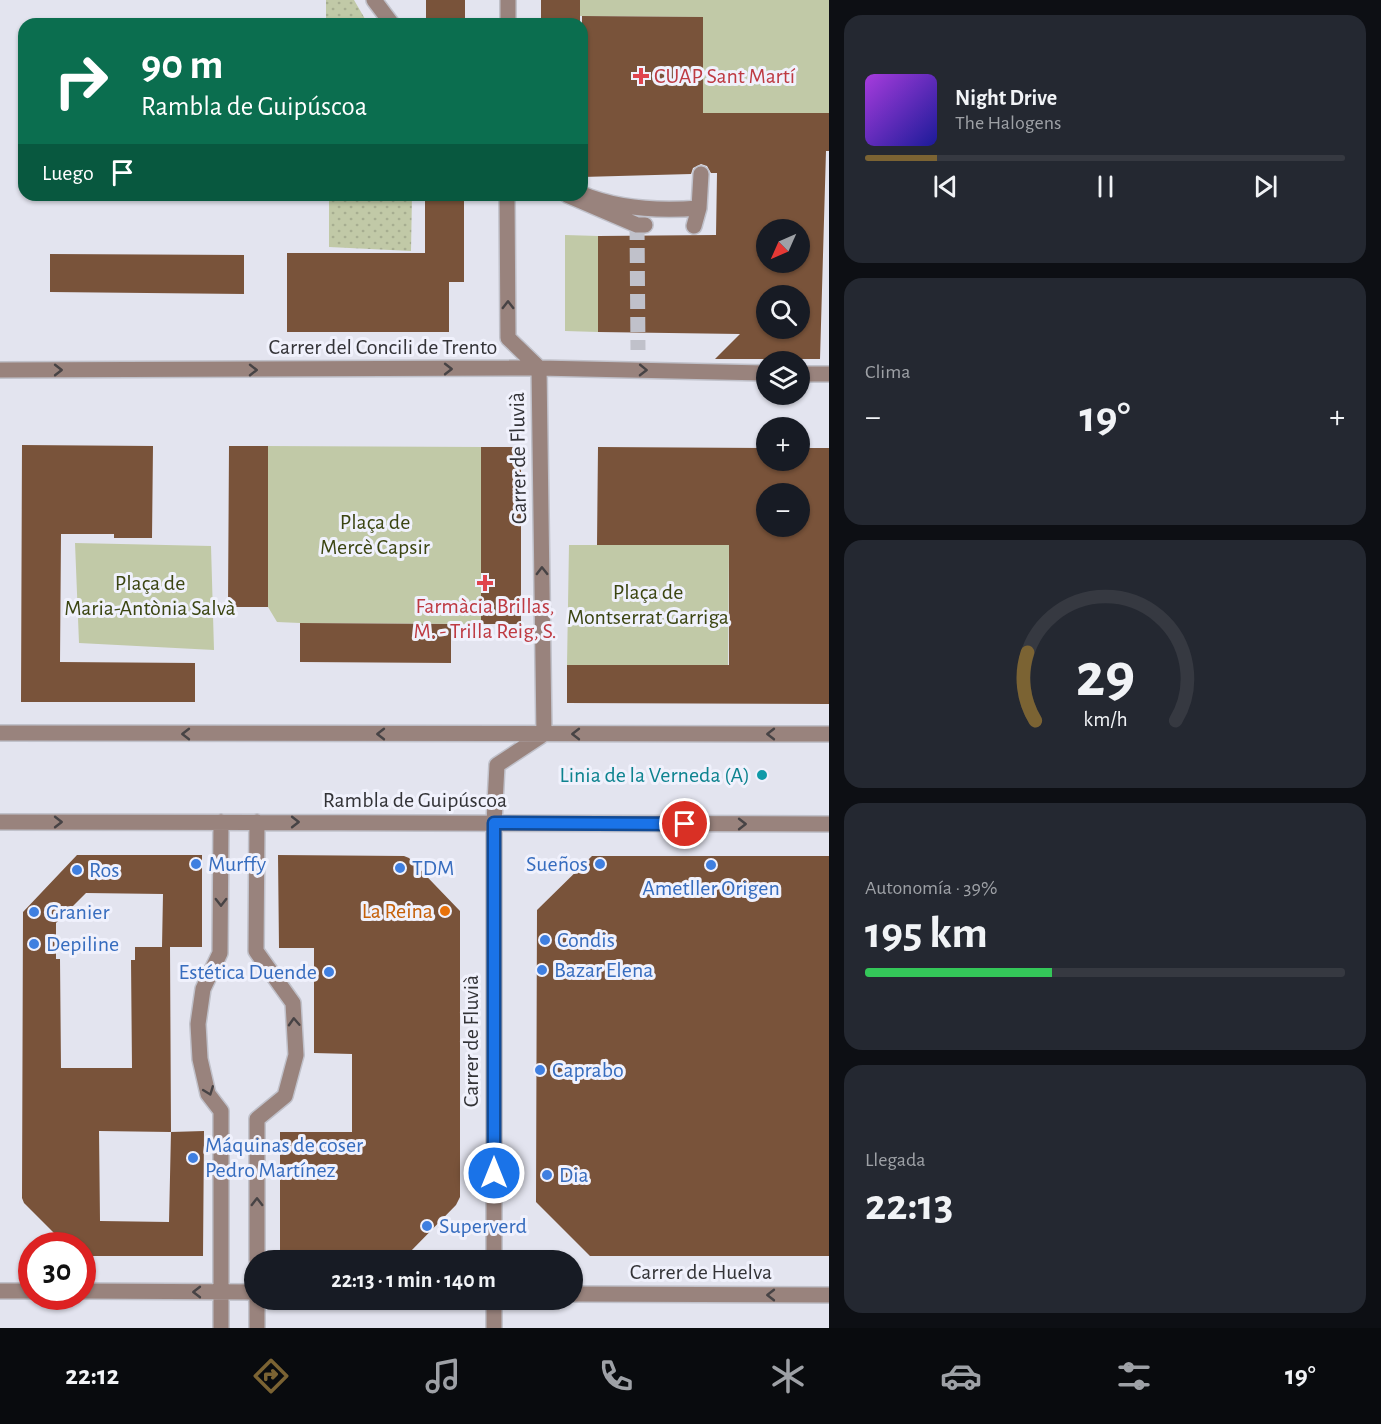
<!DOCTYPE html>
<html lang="es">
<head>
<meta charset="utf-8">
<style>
	:root { --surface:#171b24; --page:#242831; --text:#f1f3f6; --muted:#9ea1a6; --line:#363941; --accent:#7b6333 }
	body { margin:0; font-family:"Alegreya Sans",sans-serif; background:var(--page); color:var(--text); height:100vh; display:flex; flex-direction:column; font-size:22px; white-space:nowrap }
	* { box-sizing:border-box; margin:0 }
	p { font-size:20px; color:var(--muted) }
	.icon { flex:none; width:33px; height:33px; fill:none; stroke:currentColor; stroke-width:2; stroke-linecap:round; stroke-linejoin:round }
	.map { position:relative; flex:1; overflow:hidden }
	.sheet { display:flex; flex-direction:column; gap:15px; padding:15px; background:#0d0f14; width:552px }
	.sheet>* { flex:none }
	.top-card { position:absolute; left:18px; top:18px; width:570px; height:183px; border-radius:18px; box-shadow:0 2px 4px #0004; background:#0b6e4f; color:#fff; overflow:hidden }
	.needle { width:39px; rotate:225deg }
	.fabs { position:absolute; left:756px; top:219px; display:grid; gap:12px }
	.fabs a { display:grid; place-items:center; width:54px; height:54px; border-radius:50%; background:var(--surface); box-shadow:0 2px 4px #0004; font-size:30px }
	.speed { position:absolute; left:18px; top:1232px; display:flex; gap:12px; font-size:30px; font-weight:700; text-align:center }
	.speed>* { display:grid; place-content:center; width:78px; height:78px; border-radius:50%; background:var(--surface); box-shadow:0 2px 4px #0004; line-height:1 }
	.speed .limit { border:9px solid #d22; background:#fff; color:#111 }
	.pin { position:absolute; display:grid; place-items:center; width:51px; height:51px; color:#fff; margin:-26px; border:3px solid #fff; border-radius:50%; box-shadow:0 2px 6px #0007 }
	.me { position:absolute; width:66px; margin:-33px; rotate:0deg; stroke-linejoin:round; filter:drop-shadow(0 0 4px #0008) }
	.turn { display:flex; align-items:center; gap:21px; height:126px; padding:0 24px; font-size:27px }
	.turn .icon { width:78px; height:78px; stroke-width:2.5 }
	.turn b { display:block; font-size:42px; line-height:51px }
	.then { display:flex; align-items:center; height:57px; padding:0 24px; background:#0003; gap:12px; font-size:22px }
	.big { font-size:45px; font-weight:600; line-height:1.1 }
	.sheet .card { flex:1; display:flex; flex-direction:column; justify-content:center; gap:9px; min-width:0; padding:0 21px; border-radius:18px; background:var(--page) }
	.sheet .dial { align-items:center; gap:0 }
	.dial svg { height:156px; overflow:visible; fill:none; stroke:var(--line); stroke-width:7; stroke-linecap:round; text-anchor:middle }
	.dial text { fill:var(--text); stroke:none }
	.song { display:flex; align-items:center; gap:18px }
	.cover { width:72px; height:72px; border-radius:9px; background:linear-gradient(135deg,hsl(280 70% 55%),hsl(240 70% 35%)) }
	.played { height:6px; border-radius:3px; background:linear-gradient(90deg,var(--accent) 15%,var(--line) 15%) }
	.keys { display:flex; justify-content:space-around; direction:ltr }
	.heat { display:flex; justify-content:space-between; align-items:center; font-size:33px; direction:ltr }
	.charge { height:9px; border-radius:4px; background:linear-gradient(90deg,#34c759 39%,var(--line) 0) }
	.trip { position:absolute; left:244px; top:1250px; width:339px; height:60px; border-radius:30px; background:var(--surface); box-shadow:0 2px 4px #0004; font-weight:600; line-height:60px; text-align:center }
	.tab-bar { display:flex; height:96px; justify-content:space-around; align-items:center; background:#090b0e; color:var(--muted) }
	.tab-bar .icon { width:42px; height:42px }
	.tab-bar .current { color:var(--accent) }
	.tab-bar b { font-size:27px; color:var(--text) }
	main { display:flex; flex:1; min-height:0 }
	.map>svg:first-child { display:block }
</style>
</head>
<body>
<main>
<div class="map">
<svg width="829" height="1328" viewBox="0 0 829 1328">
	<defs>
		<pattern id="garden-dots" width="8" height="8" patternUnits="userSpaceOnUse" patternTransform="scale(1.5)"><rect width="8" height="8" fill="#c1c9a7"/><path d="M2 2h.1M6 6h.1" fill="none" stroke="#a6ad90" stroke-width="1.8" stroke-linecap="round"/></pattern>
	</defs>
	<rect width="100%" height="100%" fill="#e3e4ef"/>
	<path fill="#c1c9a7" d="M580 0H829V113H703V17L580 16Z
		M565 235 598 236V332L565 331Z
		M268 446 481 447V624L300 623 277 622 268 607Z
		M75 543 211 546 214 650 79 643Z
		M569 545H729L728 665H567Z"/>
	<path fill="url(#garden-dots)" d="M326 0H354L368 24H326Z
		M329 195H412L411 251 329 247Z"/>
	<path fill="#79533a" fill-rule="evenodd" d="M426 0H465V24H426Z
		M541 0H580V24H541Z
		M582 16 703 17V113H829V151H826L820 359H715L740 334 598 332V236L716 235 717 173H711L707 166 701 164 693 168 691 174 582 177ZM766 230H800V262H766ZM766 296H800V328H766Z
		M425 195H464V282H449V332H287V253H425Z
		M50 254 244 255V294L50 292Z
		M22 445 153 446 152 538H114V534H61L60 662 195 663V702H21Z
		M229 446H268V607H228Z
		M481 447H521V624H481Z
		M598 447 766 448V460H800V448H829V704L567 703V665H729V545H597ZM766 494H800V526H766Z
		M300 623 451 624V663L300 662Z
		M77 855H202V947H170L171 1132 204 1131 203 1256H82V1245H66L24 1203 22 1198 23 912ZM86 893 163 894 162 947H135V960H131L132 1068H61L60 959H56V923ZM99 1131 171 1132 169 1222 100 1221Z
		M278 855 404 856 409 858 460 911V1197L456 1205 410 1252 403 1256H280V1132H352V1054L314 1053V948H279Z
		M592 856H829V1256H590L536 1202 537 910Z"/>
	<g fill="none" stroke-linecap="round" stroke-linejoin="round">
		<path stroke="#c0c1ca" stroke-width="15" stroke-dasharray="15 8" stroke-linecap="butt" d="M637 225 638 350"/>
		<g stroke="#c0c1ca" stroke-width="18">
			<path id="minor" d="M374 0 392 24
				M508 24V0
				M582 194C618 209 661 211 699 208L701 174
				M567 195 637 225H645
				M694 226 699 208
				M0 370 539 368 766 373
				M800 374H829
				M0 733 829 734
				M0 822 829 824
				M257 1260V1119L285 1096 296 1055 293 1003 256 951 257 822
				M494 1260V823L497 765 544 734 539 368 508 338 507 195
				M0 1291H32
				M82 1291 255 1292
				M573 1294 829 1295
				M257 1299V1328
				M221 1328V1111L208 1094 200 1059 198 1024 203 989 220 953 221 822
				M494 1328V1299"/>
		</g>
		<use href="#minor" stroke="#99837d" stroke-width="15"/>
	</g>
	<defs><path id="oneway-chevron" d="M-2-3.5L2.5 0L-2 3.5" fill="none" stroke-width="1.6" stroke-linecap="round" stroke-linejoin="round" transform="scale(1.5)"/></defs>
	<g stroke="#474345">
		<use href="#oneway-chevron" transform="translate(508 305) rotate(-90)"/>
		<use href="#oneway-chevron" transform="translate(448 369)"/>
		<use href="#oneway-chevron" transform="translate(58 370)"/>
		<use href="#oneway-chevron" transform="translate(253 370)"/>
		<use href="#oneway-chevron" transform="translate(643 370) rotate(1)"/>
		<use href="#oneway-chevron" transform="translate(542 571) rotate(-91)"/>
		<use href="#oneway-chevron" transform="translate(186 734) rotate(-180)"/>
		<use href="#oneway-chevron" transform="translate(381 734) rotate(-180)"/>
		<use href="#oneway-chevron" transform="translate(576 734) rotate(180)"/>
		<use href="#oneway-chevron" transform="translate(771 734) rotate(-180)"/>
		<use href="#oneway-chevron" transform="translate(58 822)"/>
		<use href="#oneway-chevron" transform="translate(295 822)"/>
		<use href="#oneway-chevron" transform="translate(742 824)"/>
		<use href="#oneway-chevron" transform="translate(221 902) rotate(90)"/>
		<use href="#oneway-chevron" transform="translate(294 1022) rotate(-93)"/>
		<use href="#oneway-chevron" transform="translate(209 1091) rotate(69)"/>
		<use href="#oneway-chevron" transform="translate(257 1202) rotate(-90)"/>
		<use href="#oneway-chevron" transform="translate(197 1292) rotate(-180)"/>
		<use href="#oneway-chevron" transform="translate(771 1295) rotate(-180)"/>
	</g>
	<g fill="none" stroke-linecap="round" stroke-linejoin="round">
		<g stroke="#114b97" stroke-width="15">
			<path id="route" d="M494 1173V823L685 824"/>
		</g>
		<use href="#route" stroke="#1a73e8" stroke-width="10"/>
	</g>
	<g fill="#e0444e" stroke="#f0f1fc" stroke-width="2">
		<path d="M638 67h6v6h6v6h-6v6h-6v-6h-6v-6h6z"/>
		<path d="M482 574h6v6h6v6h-6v6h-6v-6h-6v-6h6z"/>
	</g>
	<circle fill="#0f9aa8" stroke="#f0f1fc" stroke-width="2" cx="762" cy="775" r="6"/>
	<g fill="#3f7fe0" stroke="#f0f1fc" stroke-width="2">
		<circle cx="196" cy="864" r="6"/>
		<circle cx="600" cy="864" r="6"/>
		<circle cx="711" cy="865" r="6"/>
		<circle cx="400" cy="868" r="6"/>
		<circle cx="77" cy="870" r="6"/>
		<circle cx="34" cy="912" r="6"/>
		<circle cx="545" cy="940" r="6"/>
		<circle cx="34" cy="944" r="6"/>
		<circle cx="542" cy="970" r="6"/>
		<circle cx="329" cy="972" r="6"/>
		<circle cx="540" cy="1070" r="6"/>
		<circle cx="193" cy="1158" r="6"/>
		<circle cx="547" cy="1175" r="6"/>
		<circle cx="427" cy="1226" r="6"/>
	</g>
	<circle fill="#e8710a" stroke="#f0f1fc" stroke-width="2" cx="445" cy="911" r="6"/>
	<g text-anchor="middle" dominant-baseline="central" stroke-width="6" stroke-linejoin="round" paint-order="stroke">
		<g font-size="22" fill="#be3a42" stroke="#f0f1fc" text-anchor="start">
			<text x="654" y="76">CUAP Sant Martí</text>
			<text x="485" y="606" text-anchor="middle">Farmàcia Brillas,<tspan x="485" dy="25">M. - Trilla Reig, S.</tspan></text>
		</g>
		<g font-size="22" fill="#333337" stroke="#f0f1fc">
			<text x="383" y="347">Carrer del Concili de Trento</text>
			<text transform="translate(518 458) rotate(-91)">Carrer de Fluvià</text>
			<text x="415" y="800">Rambla de Guipúscoa</text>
			<text transform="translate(471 1041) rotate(-90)">Carrer de Fluvià</text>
			<text x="701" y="1272">Carrer de Huelva</text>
		</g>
		<g font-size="22" fill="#3b4511" stroke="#f0f1fc">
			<text x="375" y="522">Plaça de<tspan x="375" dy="25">Mercè Capsir</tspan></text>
			<text x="150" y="583">Plaça de<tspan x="150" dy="25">Maria-Antònia Salvà</tspan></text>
			<text x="648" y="592">Plaça de<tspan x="648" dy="25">Montserrat Garriga</tspan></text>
		</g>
		<g font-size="22" fill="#0d838f" stroke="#f0f1fc" text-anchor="end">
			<text x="750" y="775">Linia de la Verneda (A)</text>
		</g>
		<g font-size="22" fill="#366cbe" stroke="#f0f1fc" text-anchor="start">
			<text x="208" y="864">Murffy</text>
			<text x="588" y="864" text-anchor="end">Sueños</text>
			<text x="412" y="868">TDM</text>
			<text x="89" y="870">Ros</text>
			<text x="711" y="888" text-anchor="middle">Ametller Origen</text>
			<text x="46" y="912">Granier</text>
			<text x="557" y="940">Condis</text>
			<text x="46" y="944">Depiline</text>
			<text x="554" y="970">Bazar Elena</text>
			<text x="317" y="972" text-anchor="end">Estética Duende</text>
			<text x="552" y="1070">Caprabo</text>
			<text x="205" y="1145">Máquinas de coser<tspan x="205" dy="25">Pedro Martínez</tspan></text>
			<text x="559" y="1175">Dia</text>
			<text x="439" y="1226">Superverd</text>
		</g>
		<g font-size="22" fill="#c56008" stroke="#f0f1fc" text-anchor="end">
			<text x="433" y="911">La Reina</text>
		</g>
	</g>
</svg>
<div class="fabs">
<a><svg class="needle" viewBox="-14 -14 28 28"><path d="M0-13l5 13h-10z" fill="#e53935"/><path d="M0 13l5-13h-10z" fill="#9ea1a6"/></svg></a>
<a><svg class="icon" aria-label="search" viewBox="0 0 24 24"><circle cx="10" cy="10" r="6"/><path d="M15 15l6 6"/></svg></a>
<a><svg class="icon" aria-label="layers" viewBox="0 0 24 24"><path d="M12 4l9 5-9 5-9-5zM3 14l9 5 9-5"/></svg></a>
<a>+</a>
<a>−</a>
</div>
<div class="speed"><div class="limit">30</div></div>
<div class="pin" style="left:685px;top:824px;background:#d93025"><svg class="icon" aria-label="arrive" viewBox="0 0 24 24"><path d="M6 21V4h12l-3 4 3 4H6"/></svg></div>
<svg class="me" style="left:494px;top:1173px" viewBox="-20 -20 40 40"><circle r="17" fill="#1a73e8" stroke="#fff" stroke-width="3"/><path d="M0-11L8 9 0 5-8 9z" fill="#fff"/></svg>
<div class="trip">22:13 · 1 min · 140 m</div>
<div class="top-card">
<div class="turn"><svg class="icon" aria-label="right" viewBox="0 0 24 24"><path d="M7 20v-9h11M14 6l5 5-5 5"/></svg><div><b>90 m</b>Rambla de Guipúscoa</div></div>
<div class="then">Luego<svg class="icon" aria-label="arrive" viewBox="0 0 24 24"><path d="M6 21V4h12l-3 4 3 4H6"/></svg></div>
</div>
</div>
<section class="sheet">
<div class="card">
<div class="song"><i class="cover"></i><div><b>Night Drive</b><p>The Halogens</p></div></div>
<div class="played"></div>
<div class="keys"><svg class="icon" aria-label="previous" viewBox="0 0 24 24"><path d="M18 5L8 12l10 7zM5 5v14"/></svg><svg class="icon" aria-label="pause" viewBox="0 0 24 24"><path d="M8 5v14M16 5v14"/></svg><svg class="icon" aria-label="next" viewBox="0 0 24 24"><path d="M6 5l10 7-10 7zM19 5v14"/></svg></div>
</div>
<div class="card"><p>Clima</p>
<div class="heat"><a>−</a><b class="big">19°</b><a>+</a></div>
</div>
<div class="card dial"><svg viewBox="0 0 100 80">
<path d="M14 69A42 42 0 1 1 86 69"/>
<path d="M14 69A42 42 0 0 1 10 34" stroke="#7b6333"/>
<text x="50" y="56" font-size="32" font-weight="700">29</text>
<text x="50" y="72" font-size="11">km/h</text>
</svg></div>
<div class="card"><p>Autonomía · 39%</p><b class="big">195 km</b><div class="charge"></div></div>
<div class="card"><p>Llegada</p><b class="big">22:13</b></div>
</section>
</main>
<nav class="tab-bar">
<b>22:12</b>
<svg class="icon current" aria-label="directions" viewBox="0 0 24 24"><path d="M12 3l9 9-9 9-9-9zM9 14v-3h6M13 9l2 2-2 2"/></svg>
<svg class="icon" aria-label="music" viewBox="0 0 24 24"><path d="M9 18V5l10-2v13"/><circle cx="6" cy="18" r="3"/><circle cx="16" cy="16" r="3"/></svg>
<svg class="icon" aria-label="phone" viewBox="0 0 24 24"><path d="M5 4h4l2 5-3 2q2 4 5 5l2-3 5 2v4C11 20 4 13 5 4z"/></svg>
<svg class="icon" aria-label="climate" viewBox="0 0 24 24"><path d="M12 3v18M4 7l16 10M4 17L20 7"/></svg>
<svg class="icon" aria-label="car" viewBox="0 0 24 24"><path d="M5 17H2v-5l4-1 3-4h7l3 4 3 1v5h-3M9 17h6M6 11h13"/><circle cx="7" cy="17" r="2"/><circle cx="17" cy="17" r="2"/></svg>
<svg class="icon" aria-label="filters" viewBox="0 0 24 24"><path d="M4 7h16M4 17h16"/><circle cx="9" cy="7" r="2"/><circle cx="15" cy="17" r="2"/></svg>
<b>19°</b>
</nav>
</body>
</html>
